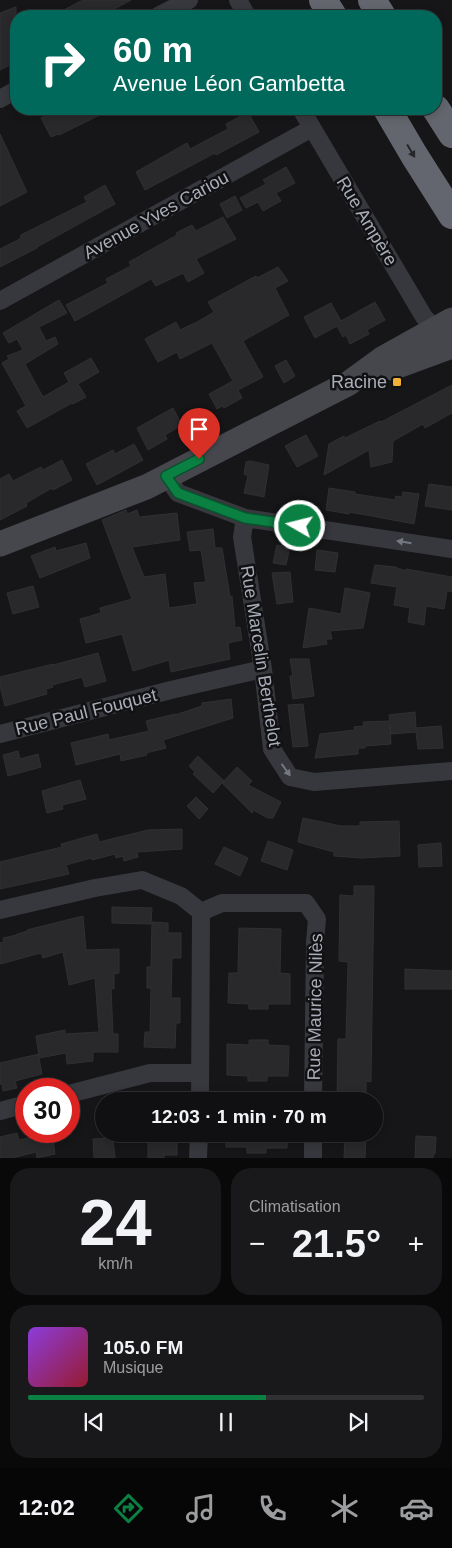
<!DOCTYPE html>
<html lang="fr">
<head>
<meta charset="utf-8">
<style>
	:root { --surface:#101012; --page:#19191b; --text:#f1f3f6; --muted:#9c9d9f; --line:#303032; --accent:#0b8043 }
	body { margin:0; font-family:Helvetica,sans-serif; background:var(--page); color:var(--text); height:100vh; display:flex; flex-direction:column; font-size:19px; white-space:nowrap }
	* { box-sizing:border-box; margin:0 }
	p { font-size:16px; color:var(--muted) }
	.icon { flex:none; width:28px; height:28px; fill:none; stroke:currentColor; stroke-width:2; stroke-linecap:round; stroke-linejoin:round }
	.map { position:relative; height:1158px; overflow:hidden }
	.side { display:flex; flex-direction:column; gap:10px; padding:10px; background:#09090a; flex:1 }
	.side>* { flex:none }
	.banner { position:absolute; left:10px; top:10px; width:432px; height:105px; border-radius:20px; box-shadow:0 2px 8px #0003,0 0 0 1px var(--line); background:#00695c; color:#fff; overflow:hidden }
	.speed { position:absolute; left:15px; top:1078px; display:flex; gap:10px; font-size:25px; font-weight:700; text-align:center }
	.speed>* { display:grid; place-content:center; width:65px; height:65px; border-radius:50%; background:var(--surface); box-shadow:0 2px 8px #0003,0 0 0 1px var(--line); line-height:1 }
	.speed .limit { border:8px solid #d22; background:#fff; color:#111 }
	.pin { position:absolute; display:grid; place-items:center; width:42px; height:42px; color:#fff; margin:-51px -21px; border-radius:50% 50% 50% 0; rotate:-45deg; box-shadow:0 0 5px #0007 }
	.pin .icon { rotate:45deg }
	.me { position:absolute; width:55px; margin:-28px; rotate:278deg; stroke-linejoin:round; filter:drop-shadow(0 0 4px #0008) }
	.turn { display:flex; align-items:center; gap:18px; height:105px; padding:0 20px; font-size:22px }
	.turn .icon { width:65px; height:65px; stroke-width:2.5 }
	.turn b { display:block; font-size:35px; line-height:42px }
	.big { font-size:38px; font-weight:700; line-height:1.1 }
	.side .tile { flex:1; display:flex; flex-direction:column; justify-content:center; gap:8px; min-width:0; padding:0 18px; border-radius:20px; background:var(--page) }
	.side .dial { align-items:center; gap:0 }
	.dial b { font-size:65px; line-height:1 }
	.song { display:flex; align-items:center; gap:15px }
	.cover { width:60px; height:60px; border-radius:8px; background:linear-gradient(135deg,hsl(270 70% 55%),hsl(350 70% 35%)) }
	.played { height:5px; border-radius:2px; background:linear-gradient(90deg,var(--accent) 60%,var(--line) 60%) }
	.keys { display:flex; justify-content:space-around; direction:ltr }
	.heat { display:flex; justify-content:space-between; align-items:center; font-size:28px; direction:ltr }
	.side .tiles { flex:1; display:grid; gap:10px; grid-template-columns:1fr 1fr }
	.tile:last-child { grid-column:span 2 }
	.trip { position:absolute; left:95px; top:1092px; width:288px; height:50px; border-radius:25px; background:var(--surface); box-shadow:0 2px 8px #0003,0 0 0 1px var(--line); font-weight:700; line-height:50px; text-align:center }
	.tab-bar { display:flex; height:80px; justify-content:space-around; align-items:center; background:#060607; color:var(--muted) }
	.tab-bar .icon { width:35px; height:35px }
	.tab-bar .active { color:var(--accent) }
	.tab-bar b { font-size:22px; color:var(--text) }
	.map>svg:first-child { display:block }
</style>
</head>
<body>
<div class="map">
<svg width="452" height="1158" viewBox="0 0 452 1158">
	<rect width="100%" height="100%" fill="#161618"/>
	<path fill="#29292c" stroke="#303034" d="M83 0H131L101 16H52Z
		M16 7V62L0 70V13Z
		M58 109H112L59 135 58 134 51 137 41 118Z
		M248 112 259 132 216 155 215 153 145 190 136 172 187 143 190 149 228 129 226 124Z
		M0 134 27 192 0 206Z
		M286 167 295 183 276 193 281 201 263 211 258 202 246 208 240 198 266 184 263 180Z
		M105 185 115 204 37 247V248L0 267V249L20 239 21 235 87 202 84 197Z
		M235 196 242 210 227 218 220 204Z
		M223 217 236 239 196 259 204 273 188 282 183 273 156 286 151 279 75 321 66 305 108 283 106 279 131 266 129 262 177 235 176 233 192 225 196 231Z
		M278 267 288 281 275 288 289 315 243 341 263 377 238 390 242 398 224 408 222 406 217 409 209 394 233 381 212 343 180 359 177 352 158 362 145 339 176 322 180 330 199 321 214 312 208 302 256 276 257 278Z
		M59 300 67 313 39 327 46 341 55 337 58 344 25 364 43 397 69 382 64 373 91 358 99 372 78 384 86 397 73 404 72 403 27 428 17 411 26 406 2 363 9 359 7 356 23 350 17 339 9 343 3 333Z
		M375 302 385 320 367 330 369 334 350 344 346 335 343 337 337 326 315 338 304 317 331 303 341 321Z
		M286 360 295 376 284 383 275 366Z
		M452 385V413L425 428 423 424 393 441 392 462 371 467 369 450 324 475 329 444 344 436 345 438 380 421 381 422Z
		M173 408 182 425 165 435 167 439 148 450 137 428Z
		M306 435 318 456 297 467 285 446Z
		M134 444 143 460 97 485 86 464 113 450 115 454Z
		M62 460 72 480 53 490 52 488 26 503 27 506 0 520V479L9 474 13 481 41 467 43 470Z
		M250 461 269 465 264 497 244 493 248 476 244 474 246 462Z
		M429 484 452 487V510L425 506Z
		M329 488 355 492V494L395 500 396 496 402 497 403 492 419 494 414 524 372 516 349 512V514L326 510Z
		M126 510 127 514 137 510 139 517 177 513 180 540 132 547 144 577 165 574 169 608 197 604 194 583 206 582 201 550 190 551 187 532 213 529 215 548H222L230 597 232 596 235 628 240 627 242 640 228 643 230 659 171 672 169 660 133 671 122 634 86 643 80 619 101 613 100 608 132 599 102 520Z
		M86 543 90 558 40 578 31 556 55 547 56 551Z
		M277 545 290 547 286 565 273 563Z
		M317 550 338 553 335 572 315 570Z
		M375 565 395 567 406 571V569L452 577V592L447 591 444 609 426 606 424 625 408 622 410 608 394 605 397 587 371 583Z
		M290 572 293 602 277 604 272 573Z
		M33 586 39 607 13 614 7 593Z
		M345 588 370 593 363 628 330 631 332 639H326L327 644 303 648 309 608 341 614Z
		M98 653 106 681 85 687 82 677 52 685 53 687 46 689 47 694 5 706 0 686V677L53 664V665Z
		M290 659H309L314 696 293 699 290 676H293Z
		M231 699 233 718 163 740 166 748 146 753 147 755 121 761 120 754 76 765 71 743 108 734 109 740 149 731 146 721 175 714V715L202 706V703Z
		M303 704 308 746 293 747 288 705Z
		M415 712 416 728 441 726 443 748 418 749 416 732 391 734 390 725 391 744 365 746V748H358V754L315 758 320 734 355 730 354 727 364 726 363 722 390 721 389 715Z
		M18 751 20 759 38 754 41 767 8 776 3 755Z
		M198 756 224 781 213 793 193 774 195 772 189 766Z
		M237 767 252 781 248 785 281 802 273 818H268L253 810 252 813 222 783Z
		M80 780 86 799 62 805 63 809 47 813 42 791Z
		M196 797 208 809 199 819 187 806Z
		M303 818 341 826H360V822L399 821 400 856 361 858 334 856V852L298 842Z
		M182 829V849L137 852 138 857 124 861 123 856 116 858 115 854 92 860 91 858 66 865 69 874 0 889V862L62 847 61 844 97 834 99 842 148 830Z
		M268 841 293 850 287 870 261 861Z
		M441 843 442 866 419 867 418 845Z
		M224 847 248 858 240 876 215 864Z
		M354 886H374L371 1082 366 1081V1101H337L338 1039H346L348 962 339 961 340 895 354 896Z
		M112 907 152 908 151 924 112 923Z
		M83 916 86 950 119 949V973L114 974V989L111 988 113 1034H118V1052H93V1061L67 1064 66 1053 39 1058 42 1074 15 1081 17 1088 3 1091 2 1084H0V1063L39 1054V1056L36 1036 65 1030V1034L99 1032 95 978 69 985 63 952 43 958 41 953 0 964V943L4 942 3 938 17 935V934L28 931 27 930Z
		M152 922 168 923V933H181V958H172L171 998H180V1023H176L175 1048 144 1047 145 1032H150L151 988H147V967H151Z
		M239 928 281 929 280 973 290 974V1004H268V1009H249V1004L228 1003 229 973H238Z
		M405 969 452 971V989H405Z
		M249 1040H268V1045L289 1046 288 1076H267V1081H248V1076L227 1075V1044L249 1045Z
		M17 1133 19 1140 52 1133 55 1154 37 1158 36 1152 12 1158H0V1137Z
		M148 1134H177V1155H164V1158H148Z
		M226 1134H287V1148H266V1153H247V1147H226Z
		M345 1134H366L365 1158H344Z
		M416 1136 436 1137 435 1154H433V1158H415Z
		M113 1138 115 1158H94L93 1139Z"/>
	<g fill="none" stroke-linecap="round" stroke-linejoin="round">
		<path stroke="#37383d" stroke-width="18" d="M238 0 247 16
			M158 16 189 0
			M0 99 16 90
			M301 109 424 317 437 330
			M0 301 312 128
			M166 476 178 493 245 518 452 549
			M245 518 242 537 263 669 272 749 290 777 314 782 452 771
			M0 734 171 690 263 669
			M0 910 95 888 142 880 181 896 201 912 200 1101
			M201 912 222 903H306L317 919 315 942 313 1101
			M69 1094 150 1073H200
			M0 1111 26 1104
			M198 1158 199 1134
			M313 1158V1134"/>
		<path stroke="#45474d" stroke-width="25" d="M392 368 452 346
			M0 544 146 487 349 383 382 359 452 320"/>
		<path stroke="#63666e" stroke-width="28" d="M323 0 333 16
			M372 0 382 16
			M387 109 414 155 452 215
			M436 109 452 134"/>
	</g>
	<defs><path id="oneway-solid" d="M-6-.8H1V-3.2L6.5 0L1 3.2V.8H-6Z" transform="scale(1.25)"/></defs>
	<use fill="#26262a" href="#oneway-solid" transform="translate(411 151) rotate(59)"/>
	<g fill="#757881">
		<use href="#oneway-solid" transform="translate(404 542) rotate(-171)"/>
		<use href="#oneway-solid" transform="translate(286 770) rotate(54)"/>
	</g>
	<g fill="none" stroke-linecap="round" stroke-linejoin="round">
		<g stroke="#07532c" stroke-width="12">
			<path id="route" d="M199 459 166 476 178 493 245 518 300 526"/>
		</g>
		<use href="#route" stroke="#0b8043" stroke-width="9"/>
	</g>
	<rect fill="#f2b134" stroke="#111113" stroke-width="2" x="392" y="377" width="10" height="10" rx="2.5"/>
	<g text-anchor="middle" dominant-baseline="central" stroke-width="5" stroke-linejoin="round" paint-order="stroke">
		<g font-size="18" fill="#a8adb8" stroke="#111113">
			<text transform="translate(156 215) rotate(-29)">Avenue Yves Cariou</text>
			<text transform="translate(367 221) rotate(59)">Rue Ampère</text>
			<text transform="translate(261 656) rotate(81)">Rue Marcelin Berthelot</text>
			<text transform="translate(86 712) rotate(-14)">Rue Paul Fouquet</text>
			<text transform="translate(315 1007) rotate(-89)">Rue Maurice Nilès</text>
		</g>
		<g font-size="18" fill="#a8adb8" stroke="#111113" text-anchor="end">
			<text x="387" y="382">Racine</text>
		</g>
	</g>
</svg>
<div class="speed"><div class="limit">30</div></div>
<div class="pin" style="left:199px;top:459px;background:#d93025"><svg class="icon" aria-label="arrive" viewBox="0 0 24 24"><path d="M6 21V4h12l-3 4 3 4H6"/></svg></div>
<svg class="me" style="left:300px;top:526px" viewBox="-20 -20 40 40"><circle r="17" fill="#0b8043" stroke="#fff" stroke-width="3"/><path d="M0-11L8 9 0 5-8 9z" fill="#fff"/></svg>
<div class="trip">12:03 · 1 min · 70 m</div>
<div class="banner">
<div class="turn"><svg class="icon" aria-label="right" viewBox="0 0 24 24"><path d="M7 20v-9h11M14 6l5 5-5 5"/></svg><div><b>60 m</b>Avenue Léon Gambetta</div></div>
</div>
</div>
<section class="side">
<div class="tiles">
<div class="tile dial"><b>24</b><p>km/h</p></div>
<div class="tile"><p>Climatisation</p>
<div class="heat"><a>−</a><b class="big">21.5°</b><a>+</a></div>
</div>
<div class="tile">
<div class="song"><i class="cover"></i><div><b>105.0 FM</b><p>Musique</p></div></div>
<div class="played"></div>
<div class="keys"><svg class="icon" aria-label="previous" viewBox="0 0 24 24"><path d="M18 5L8 12l10 7zM5 5v14"/></svg><svg class="icon" aria-label="pause" viewBox="0 0 24 24"><path d="M8 5v14M16 5v14"/></svg><svg class="icon" aria-label="next" viewBox="0 0 24 24"><path d="M6 5l10 7-10 7zM19 5v14"/></svg></div>
</div>
</div>
</section>
<nav class="tab-bar">
<b>12:02</b>
<svg class="icon active" aria-label="directions" viewBox="0 0 24 24"><path d="M12 3l9 9-9 9-9-9zM9 14v-3h6M13 9l2 2-2 2"/></svg>
<svg class="icon" aria-label="music" viewBox="0 0 24 24"><path d="M9 18V5l10-2v13"/><circle cx="6" cy="18" r="3"/><circle cx="16" cy="16" r="3"/></svg>
<svg class="icon" aria-label="phone" viewBox="0 0 24 24"><path d="M5 4h4l2 5-3 2q2 4 5 5l2-3 5 2v4C11 20 4 13 5 4z"/></svg>
<svg class="icon" aria-label="climate" viewBox="0 0 24 24"><path d="M12 3v18M4 7l16 10M4 17L20 7"/></svg>
<svg class="icon" aria-label="car" viewBox="0 0 24 24"><path d="M5 17H2v-5l4-1 3-4h7l3 4 3 1v5h-3M9 17h6M6 11h13"/><circle cx="7" cy="17" r="2"/><circle cx="17" cy="17" r="2"/></svg>
</nav>
</body>
</html>
